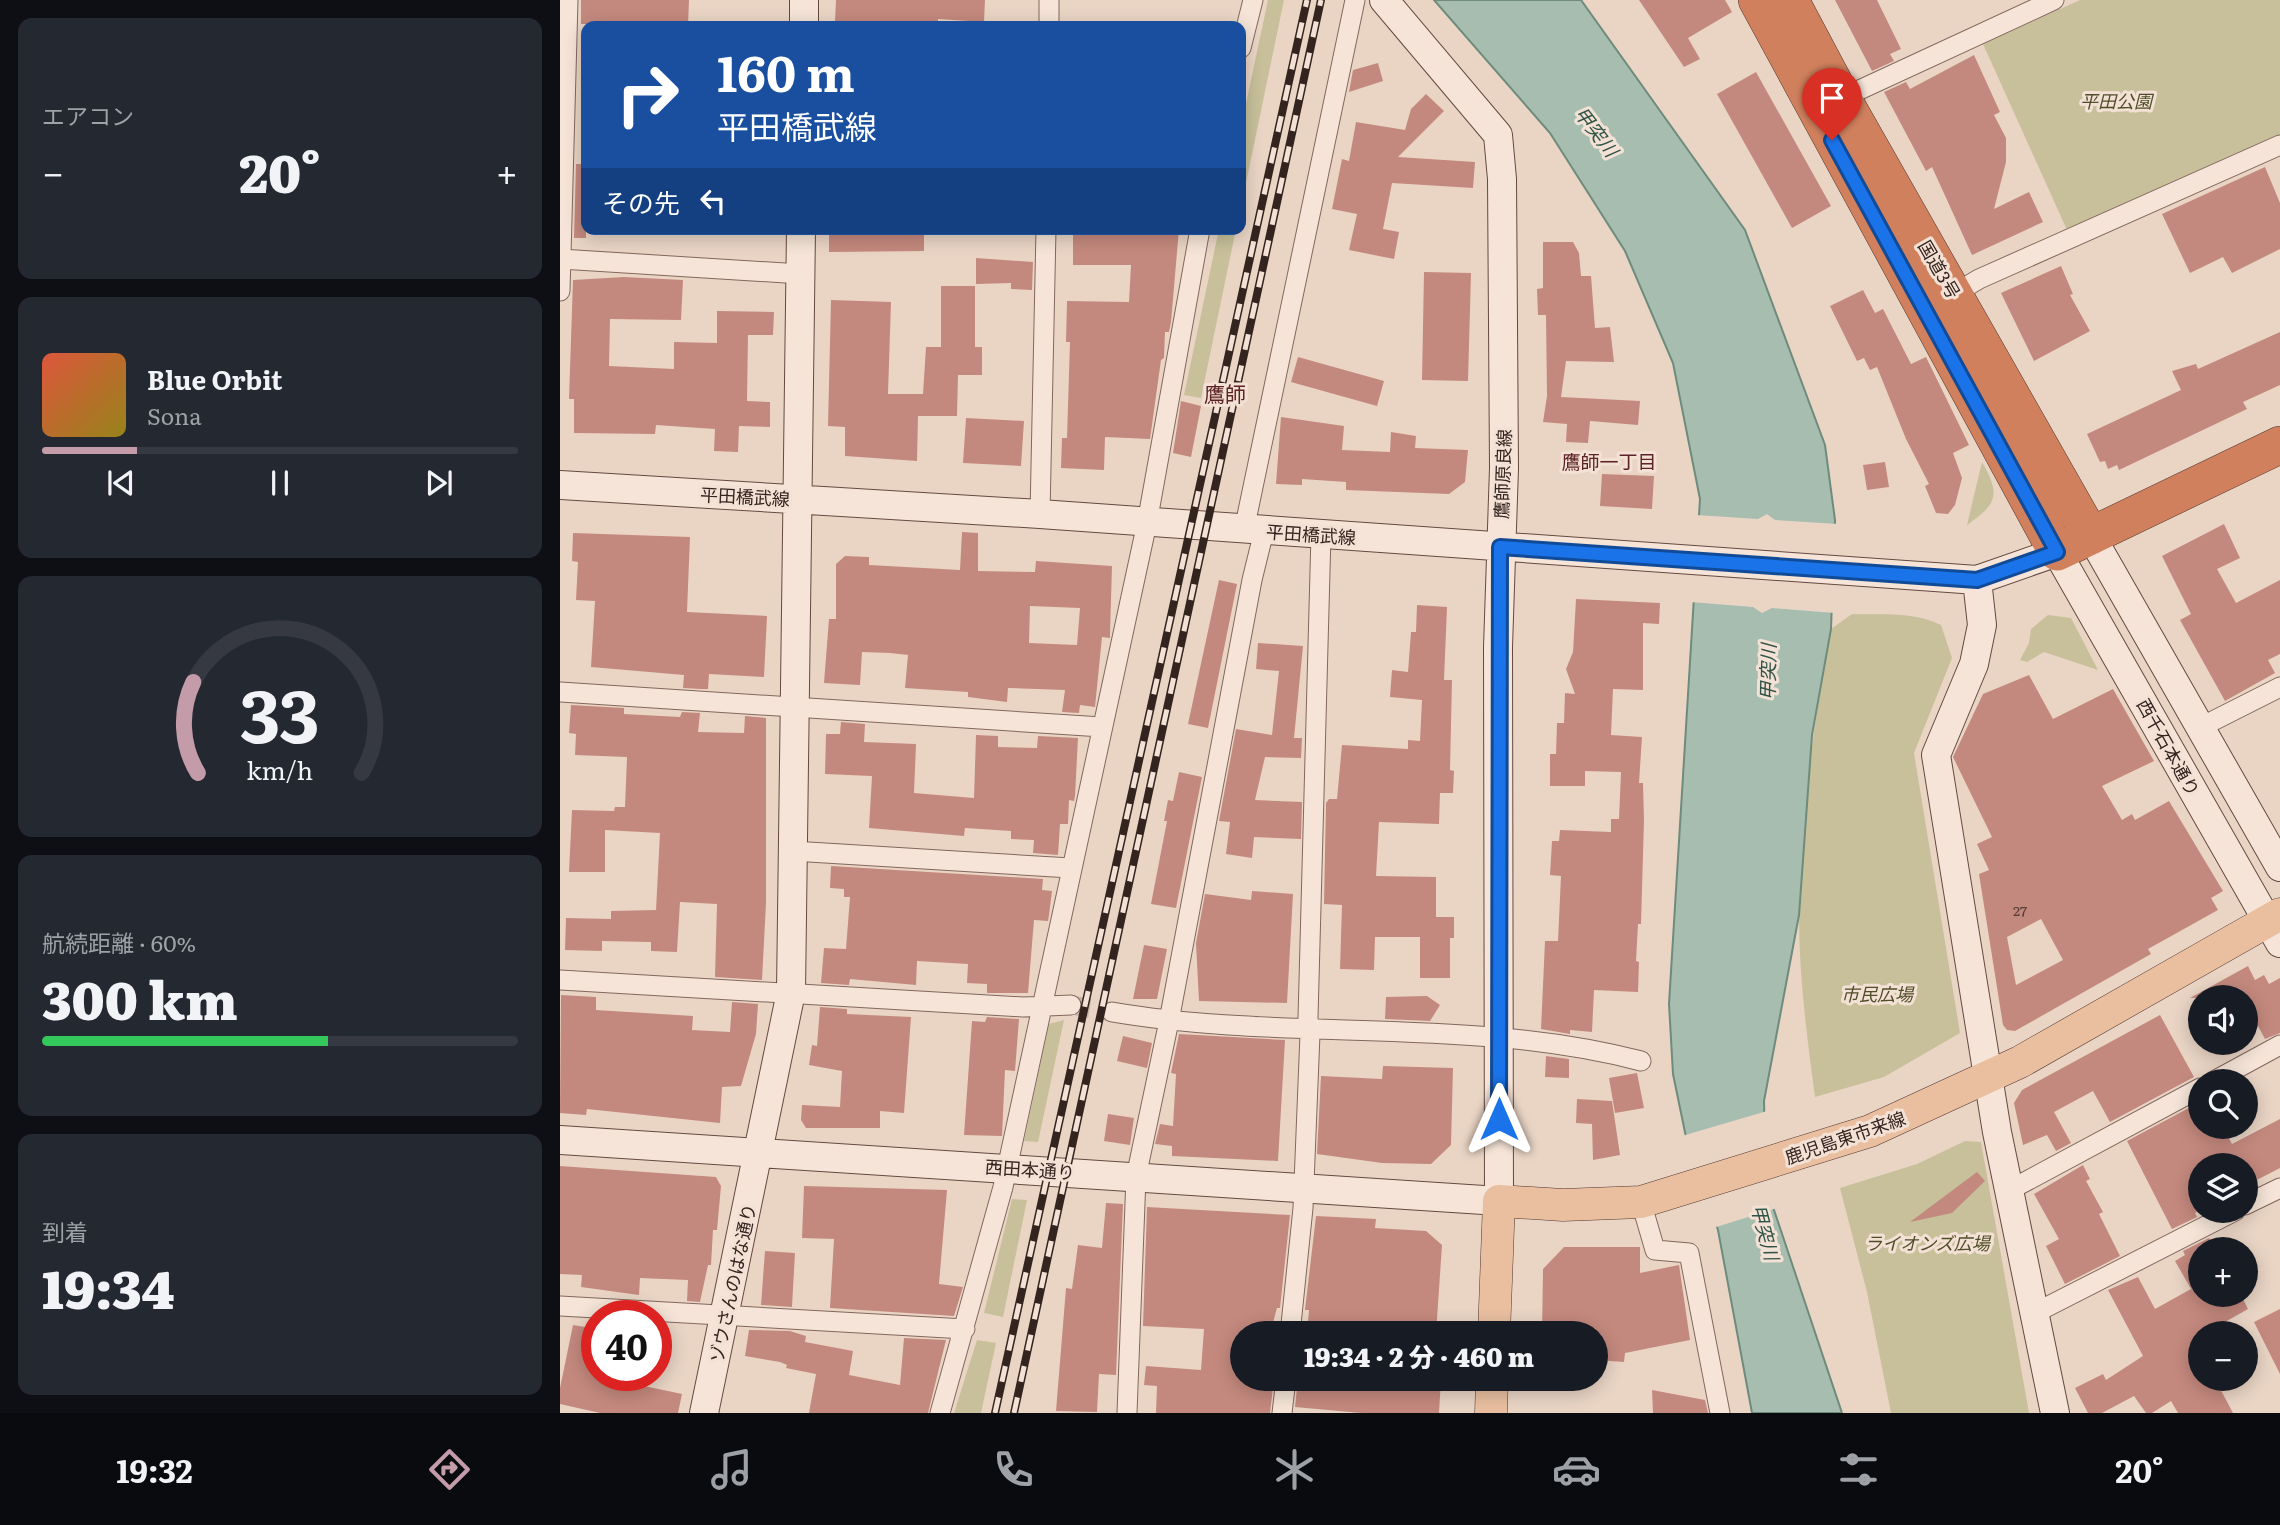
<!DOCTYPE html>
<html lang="ja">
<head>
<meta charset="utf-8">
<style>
	:root { --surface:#171b24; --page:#242831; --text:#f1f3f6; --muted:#9ea1a6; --line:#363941; --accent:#c49ca9 }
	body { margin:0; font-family:Literata,"Noto Sans JP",serif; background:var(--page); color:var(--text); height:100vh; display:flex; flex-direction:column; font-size:26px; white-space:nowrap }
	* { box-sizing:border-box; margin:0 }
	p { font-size:23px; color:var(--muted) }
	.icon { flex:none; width:38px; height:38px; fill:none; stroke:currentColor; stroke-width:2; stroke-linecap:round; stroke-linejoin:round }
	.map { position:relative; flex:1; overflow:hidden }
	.details { display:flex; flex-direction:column; gap:18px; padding:18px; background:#0d0f14; width:560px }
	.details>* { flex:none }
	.hud { position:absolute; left:21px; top:21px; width:665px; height:214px; border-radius:14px; box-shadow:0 4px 18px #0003; background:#1a4fa0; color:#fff; overflow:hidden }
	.fabs { position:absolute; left:1628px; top:985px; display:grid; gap:14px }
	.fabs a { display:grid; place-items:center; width:70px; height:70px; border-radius:50%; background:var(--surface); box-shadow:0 4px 18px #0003; font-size:35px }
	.speed { position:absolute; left:21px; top:1300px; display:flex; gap:14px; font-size:35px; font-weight:700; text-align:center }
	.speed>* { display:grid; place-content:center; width:91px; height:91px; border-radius:50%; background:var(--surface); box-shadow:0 4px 18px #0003; line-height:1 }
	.speed .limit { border:10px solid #d22; background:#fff; color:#111 }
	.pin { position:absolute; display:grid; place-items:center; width:60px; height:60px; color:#fff; margin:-72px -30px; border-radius:50% 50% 50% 0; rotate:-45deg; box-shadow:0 0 7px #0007 }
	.pin .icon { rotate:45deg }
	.me { position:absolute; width:77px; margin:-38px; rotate:0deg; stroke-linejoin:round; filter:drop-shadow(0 0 5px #0008) }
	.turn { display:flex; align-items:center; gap:24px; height:147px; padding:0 21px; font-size:32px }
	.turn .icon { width:91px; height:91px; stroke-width:2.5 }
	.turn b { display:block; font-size:49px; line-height:60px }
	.then { display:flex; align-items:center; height:66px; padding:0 21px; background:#0003; gap:14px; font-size:26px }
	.big { font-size:52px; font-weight:800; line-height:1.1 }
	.details .tile { flex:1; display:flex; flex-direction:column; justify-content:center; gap:10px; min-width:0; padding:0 24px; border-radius:14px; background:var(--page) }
	.details .dial { align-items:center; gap:0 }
	.dial svg { height:182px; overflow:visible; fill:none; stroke:var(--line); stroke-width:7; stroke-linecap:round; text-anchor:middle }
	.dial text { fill:var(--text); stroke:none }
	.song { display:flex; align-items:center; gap:21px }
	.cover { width:84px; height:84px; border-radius:10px; background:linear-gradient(135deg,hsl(10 70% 55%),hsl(50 70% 35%)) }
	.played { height:7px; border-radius:4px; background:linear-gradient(90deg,var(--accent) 20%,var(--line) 20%) }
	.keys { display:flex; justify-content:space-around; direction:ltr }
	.heat { display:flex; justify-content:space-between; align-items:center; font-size:38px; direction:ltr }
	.charge { height:10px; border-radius:5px; background:linear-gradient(90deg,#34c759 60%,var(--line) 0) }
	.trip { position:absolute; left:670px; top:1321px; width:378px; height:70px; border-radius:35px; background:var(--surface); box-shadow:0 4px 18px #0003; font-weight:800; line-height:70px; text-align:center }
	.tab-bar { display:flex; height:112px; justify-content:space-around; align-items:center; background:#090b0e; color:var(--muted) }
	.tab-bar .icon { width:49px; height:49px }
	.tab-bar .on { color:var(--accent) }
	.tab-bar b { font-size:32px; color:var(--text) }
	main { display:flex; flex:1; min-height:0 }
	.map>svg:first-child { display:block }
</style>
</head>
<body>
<main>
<section class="details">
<div class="tile"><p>エアコン</p>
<div class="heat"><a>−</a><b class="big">20°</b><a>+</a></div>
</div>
<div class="tile">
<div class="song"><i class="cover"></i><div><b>Blue Orbit</b><p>Sona</p></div></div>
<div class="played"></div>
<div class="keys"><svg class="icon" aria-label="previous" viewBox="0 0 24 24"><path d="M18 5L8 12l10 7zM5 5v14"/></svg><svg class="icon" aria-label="pause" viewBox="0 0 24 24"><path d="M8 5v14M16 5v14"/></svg><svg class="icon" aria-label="next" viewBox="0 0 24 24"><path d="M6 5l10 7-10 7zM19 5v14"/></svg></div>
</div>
<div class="tile dial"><svg viewBox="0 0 100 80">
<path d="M14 69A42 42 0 1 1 86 69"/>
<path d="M14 69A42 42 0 0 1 12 29" stroke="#c49ca9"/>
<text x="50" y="56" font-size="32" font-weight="700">33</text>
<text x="50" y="72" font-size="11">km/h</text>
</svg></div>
<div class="tile"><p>航続距離 · 60%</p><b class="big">300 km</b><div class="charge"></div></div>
<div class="tile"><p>到着</p><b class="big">19:34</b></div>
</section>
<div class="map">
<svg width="1720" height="1413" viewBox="0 0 1720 1413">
	<rect width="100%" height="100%" fill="#ead5c5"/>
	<path fill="#c7c09a" d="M708 0H724L681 207V127Z
		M1520 0H1720V135L1507 230 1423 44Z
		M659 229H676L641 398 624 395Z
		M1422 462C1441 495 1437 504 1407 525Z
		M1292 614C1322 615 1354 611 1381 625L1392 658 1354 753 1400 1033 1324 1077 1255 1097C1247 1037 1239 977 1239 916 1239 820 1254 723 1271 629Z
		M1488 615 1511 618 1538 670 1484 652 1467 662 1460 660 1469 643 1471 629Z
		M504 1020 478 1142 464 1141 489 1024Z
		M1405 1141 1421 1142 1469 1413H1331L1307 1292 1280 1188 1357 1164Z
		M452 1199 467 1200 443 1317 424 1313Z
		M417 1340 436 1343 421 1413H394Z"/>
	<path fill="#a6bdb0" stroke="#6e8b7c" stroke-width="2" d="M874 0H1021L1185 230 1265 445 1275 520 1271 629 1252 735 1239 915 1204 1101 1206 1186 1282 1413H1192L1158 1230 1127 1142 1113 1074 1109 1004 1140 499 1113 363 1065 251 990 133Z"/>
	<path fill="#ead5c5" d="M1207 514 1215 520 1278 524 1275 613 1212 608 1202 613 1193 607 1130 602 1136 515 1198 519Z
		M1207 1111 1209 1185 1217 1208 1153 1228 1122 1136Z"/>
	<path fill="#c4897e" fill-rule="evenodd" d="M21 0H129L128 26 47 21V24H21Z
		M276 0H425L424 22 378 19V26H368L275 21Z
		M1079 0H1165L1172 12 1128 38 1140 59 1124 67Z
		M1275 0H1317L1341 49 1330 54 1334 61 1312 71Z
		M1414 55 1440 112 1434 115 1446 138V162L1434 209 1469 192 1483 222 1412 255 1372 167 1366 171 1324 92 1346 82 1350 89Z
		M818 63 823 81 789 92 793 70Z
		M1196 72 1271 206 1232 228 1157 94Z
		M866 94 884 111 838 157 915 162 913 188 832 183 823 229 839 232 834 259 789 250 797 214 772 209 782 159 789 161 796 122 845 130 851 109Z
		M16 164H26V238H14Z
		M1705 167 1720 203V249L1672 273 1663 257 1630 273 1602 214Z
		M269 229H364V251L269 252Z
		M513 229H619L611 322 609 332H605L604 358 601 360 590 439 545 437 544 470 501 468 502 438H507L510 342H506L507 301 569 302 571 265H513Z
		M983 242H1013L1019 253 1021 276H1031L1035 328 1050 327 1054 362 1006 361 1001 397 1080 401 1078 425 1030 421 1028 443 1006 442 1007 424 983 422 987 396 986 315H978L977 289 983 288Z
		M416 258 473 262 472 290 451 289V283L416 284Z
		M1501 266 1513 294 1510 295 1530 331 1474 361 1441 293Z
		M864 272 911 273 908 381 862 380Z
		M64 277 123 280 121 320 50 319 49 366 114 369V342L157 343V311L214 312 213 335H188L187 401 210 402V427L179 426 178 452 154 451 155 429 96 425 95 434 14 433V399H9L13 280Z
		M381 286H415V347H422V375H398L397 416H358L357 461 285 456V427L268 426 271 300 331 302 328 394H363L366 347H381Z
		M1303 290 1315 313 1323 309 1351 364 1366 357 1409 445 1393 453 1402 478 1395 505 1388 514 1376 513 1365 486 1369 484 1346 439 1317 367 1310 370 1304 358 1297 361 1270 306Z
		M1720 332V385L1683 402 1687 409 1559 470 1557 465 1548 469 1545 461 1540 462 1527 434 1621 390 1612 371 1636 364 1638 369Z
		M738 357 824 381 817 406 731 382Z
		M621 401 641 406 631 457 613 453Z
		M721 417 784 426 782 450 830 452 831 432 856 436 855 448 908 450 905 482 889 494 786 490V482L742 479V485L716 484Z
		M406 418 464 421 461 466 403 463Z
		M1325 462 1329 487 1307 490 1303 465Z
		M1042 474 1094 476 1092 509 1040 506Z
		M1664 524 1680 558 1657 569 1676 603 1720 580V654L1708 660 1715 673 1665 701 1620 620 1631 614 1602 556Z
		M402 532 418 533V571L475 572 476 561 552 566 550 634V638L542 637 535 707 520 705 519 713 502 712 505 690 448 688 447 702 408 697V692L345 688 348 655 330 653 302 652 300 685 264 683 269 619H276V564L285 556 309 557V565L400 570ZM470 606 520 608 517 645 469 643Z
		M13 533 130 537 127 612 207 616 204 677 149 674 148 689H141L123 688 124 675 31 667 35 601 16 600 18 562 12 561Z
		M659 580 677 584 648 728 628 724Z
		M1016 599 1100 603 1099 624 1083 623V690L1053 689 1051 735 1082 737 1079 783H1083L1084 820 1081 924H1078L1076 961 1079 962 1078 992 1034 990 1032 1032 1010 1030V1034L981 1029 985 941H998L1001 876 990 875 992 841H999L1000 830 1051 832V819H1059L1061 772 1025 771V786H990V754H996L997 723H1004L1005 693 1015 694 1006 669 1013 652Z
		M857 605 887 607 884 680H892L890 770 894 771 893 793H880L879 824 819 822 816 876 876 877V917H894V938H890V978H860V937H815L814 970 780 969 782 905 764 904 766 803 769 799H777L782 745 848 749V740L860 741 862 700 830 697 832 670 848 672 851 632H856Z
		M698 643 743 646 734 738H742L741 758 705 757 695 800 742 802 741 839 694 837 692 858 666 854 670 822 659 821 676 729 712 735 719 671 696 669Z
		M1469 675 1493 719 1553 689 1594 761 1542 786 1562 820 1572 814 1575 820 1609 801 1663 891 1651 898 1658 910 1588 949 1591 954 1455 1031 1447 1030 1443 1025 1419 874 1429 870 1417 844 1432 837 1393 757 1423 694ZM1481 919 1503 960 1456 985 1447 937Z
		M11 705 64 708V714L120 717 122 712 140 713 138 732 184 733 185 716 206 718V903L202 980 155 977 157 904 120 902 117 952 91 951V942L42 941V951L5 950 6 918 51 919V911L96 910 100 833 45 830V872H9L12 810 54 811 55 807H65L67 757 15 755 16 734 9 733Z
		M281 722 305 724 304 742 356 744 354 793 414 798 416 735 438 736V747L477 748 478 736 518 738 515 796 514 801 509 800 508 824H500L498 855 473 853 474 840 451 839V831L405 828 404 836 309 828 312 776 265 774 266 734H280Z
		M619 772 642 777 616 908 591 904 607 821H604L608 800 613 801Z
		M271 866 483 879 482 890 492 891 489 915 488 921 474 920 468 993H427V984L407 983 408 964 357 961 356 985 290 979 289 985 261 983 264 948 286 949 290 897H284V889L270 888Z
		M692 891 733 894 727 1003 639 1001 636 943 645 894 691 900Z
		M584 945 607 949 597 999H573Z
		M1688 966 1695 980 1704 975 1709 984 1720 978V1033L1705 1039 1698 1026 1685 1033V998H1630Z
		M1 995 36 997V1010L133 1016 132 1030 170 1032 172 1002 198 1004 196 1034 181 1086 162 1087 160 1123 27 1109 26 1115 0 1113Z
		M867 996 880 1005 870 1021 825 1019 826 997Z
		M260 1007 287 1009V1014L351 1017 344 1113 320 1111V1128H246L241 1120 242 1105 280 1107 282 1071 249 1065 252 1045 257 1046Z
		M1600 1015 1634 1077 1550 1122 1533 1091 1494 1112 1511 1143 1496 1151 1487 1135 1463 1145 1454 1103 1462 1090Z
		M427 1017 459 1019 455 1071 445 1070 442 1136 404 1135 412 1021 425 1022Z
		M619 1034 725 1040 718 1161 612 1156V1146L595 1144 600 1124 613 1126 616 1074 611 1073Z
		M563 1036 592 1043 587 1068 557 1061Z
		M986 1056 1009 1059V1078L985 1077Z
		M823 1066 893 1068 891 1145 871 1164 822 1163 757 1154 761 1076 822 1079Z
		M1077 1073 1084 1108 1055 1113 1049 1078Z
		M1017 1099 1052 1101 1060 1155 1033 1160 1032 1124 1016 1123Z
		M1640 1102V1127H1663L1672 1144 1720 1119V1168L1685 1186V1166H1640V1210L1635 1213 1637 1217 1612 1229 1567 1141Z
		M548 1114 574 1118 570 1145 544 1141Z
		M1523 1165 1530 1179 1526 1181 1543 1212 1539 1214 1560 1256 1505 1284 1486 1246 1499 1239 1474 1194Z
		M0 1166 156 1177 161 1186 157 1230H153L151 1265H148L140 1302 127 1301 128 1280 80 1278 79 1295 21 1287 22 1275 0 1274Z
		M1417 1172 1425 1181 1392 1213 1350 1222Z
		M244 1186 387 1190 379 1284 403 1287 394 1316 270 1308 274 1239 242 1238Z
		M546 1203 563 1204 556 1375 539 1374 537 1412 496 1411 506 1288 512 1289 518 1245 542 1248Z
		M587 1207 730 1215 720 1308H717L712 1326 706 1331 682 1329V1379H714L710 1413H596L597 1386 584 1385 586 1366 641 1370 644 1329 583 1326Z
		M756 1216 816 1219 815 1228 866 1231 882 1245 876 1334H747L749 1310H745Z
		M1649 1238 1655 1250H1640V1295H1681L1688 1309 1633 1340 1640 1352V1379H1655L1673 1413H1618L1611 1401 1592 1413H1586L1574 1396 1542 1413H1528L1515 1388 1543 1374 1546 1380 1583 1356 1548 1290 1578 1277 1595 1309 1631 1289 1615 1261 1625 1255 1623 1251Z
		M1004 1247H1080V1273L1119 1265 1130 1340 1065 1353 1064 1362 1036 1360V1334H982L983 1269Z
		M205 1251 235 1253 232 1307 201 1305Z
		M1720 1309V1374L1694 1322Z
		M13 1325 37 1329V1376L122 1394 118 1413H40L0 1404V1388Z
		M189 1330 230 1331 246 1336 245 1342 293 1351 289 1375 340 1385 344 1338 386 1340 368 1413H249L256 1374 226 1368 227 1365 220 1362 185 1356Z
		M738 1379H881L879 1413H801L735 1407Z
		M1092 1390 1145 1400 1148 1413H1093Z"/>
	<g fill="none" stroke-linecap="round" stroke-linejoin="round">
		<path stroke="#c6b2a4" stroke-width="19" stroke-dasharray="19 10" stroke-linecap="butt" d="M511 1005 552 1012"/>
		<g stroke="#83675d" stroke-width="21">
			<path id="street" d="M489 26V0
				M681 48 693 0
				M1282 98 1494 0
				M0 259 241 274
				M0 291 8 0
				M1394 294 1419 279 1720 145
				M480 514 486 229
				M684 530 795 0
				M0 692 542 727
				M1641 727 1720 687
				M232 851 511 868
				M0 980 463 1007 511 1005
				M552 1012C727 1042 909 1016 1081 1061
				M1652 1082 1720 1045
				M1448 1191 1640 1088
				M1081 1202 1095 1250 1129 1253 1160 1413
				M1685 1205 1720 1188
				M0 1306 405 1329
				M1475 1313 1675 1211
				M730 1334 743 1208 750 1034 748 1018 761 534
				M380 1413 443 1187 587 523 640 229
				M567 1413 576 1177 609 1021 692 580 704 531
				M722 1413 726 1379"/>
		</g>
		<g stroke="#654940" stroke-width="30">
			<path id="secondary" d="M244 26V0
				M0 485 480 514 1417 580 1497 552 1720 943
				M1531 536 1720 867
				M1417 580 1422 625 1414 664 1376 755 1437 1132 1495 1413
				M0 1140 939 1201 938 647 944 468 942 179 938 135 824 0
				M144 1413 231 992 241 229"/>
		</g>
		<g stroke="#513730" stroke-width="33">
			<path id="primary" d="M934 1334 939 1201 1003 1205 1081 1202 1310 1131 1460 1062 1720 914
				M931 1413 932 1379"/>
		</g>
		<g stroke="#513730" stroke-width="38">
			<path id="highway" d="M1197 0 1497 552 1720 445
				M1230 0 1282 98 1531 536"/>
		</g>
		<use href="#street" stroke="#f5e4d7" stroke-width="19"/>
		<use href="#secondary" stroke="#f5e4d7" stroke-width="28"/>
		<use href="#primary" stroke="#e9bfa0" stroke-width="32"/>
		<use href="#highway" stroke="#d1805d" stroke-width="37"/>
		<g stroke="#34241f" stroke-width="8">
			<path id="rail" d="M435 1413 747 0
				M454 1413 761 0"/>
		</g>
		<use href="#rail" stroke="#f2e1d4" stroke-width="5" stroke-dasharray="16" stroke-linecap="butt"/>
	</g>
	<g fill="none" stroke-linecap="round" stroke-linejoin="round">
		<g stroke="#114b97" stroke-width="18">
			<path id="route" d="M939 1119 940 547 1417 580 1497 552 1272 140"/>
		</g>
		<use href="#route" stroke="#1a73e8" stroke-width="12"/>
	</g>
	<g text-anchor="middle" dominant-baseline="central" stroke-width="6" stroke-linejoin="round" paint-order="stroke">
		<g font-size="14" fill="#583d37">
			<text x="1460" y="910">27</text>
		</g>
		<g font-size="18" font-style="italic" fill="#4f4e28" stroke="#f2e1d4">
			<text x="1556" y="100">平田公園</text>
			<text x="1317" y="993">市民広場</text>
			<text x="1367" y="1242">ライオンズ広場</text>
		</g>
		<g font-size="18" fill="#34241f" stroke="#f2e1d4">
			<text transform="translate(1380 269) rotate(60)">国道3号</text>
			<text transform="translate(942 474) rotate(-88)">鷹師原良線</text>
			<text transform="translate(185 496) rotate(3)">平田橋武線</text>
			<text transform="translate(751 534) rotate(4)">平田橋武線</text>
			<text transform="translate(1609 747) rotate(61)">西千石本通り</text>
			<text transform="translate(1285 1137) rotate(-19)">鹿児島東市来線</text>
			<text transform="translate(470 1169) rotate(4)">西田本通り</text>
			<text transform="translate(172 1283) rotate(-78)">ゾウさんのはな通り</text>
		</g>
		<g font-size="19" font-style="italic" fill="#305347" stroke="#f2e1d4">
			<text transform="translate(1037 131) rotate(52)">甲突川</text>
			<text transform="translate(1207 672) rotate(-89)">甲突川</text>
			<text transform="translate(1206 1232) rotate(75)">甲突川</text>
		</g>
		<g font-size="19" fill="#5d2326" stroke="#f2e1d4">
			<text x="1049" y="461">鷹師一丁目</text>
		</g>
		<g font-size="21" fill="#5d2326" stroke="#f2e1d4">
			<text x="665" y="392">鷹師</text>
		</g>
	</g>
</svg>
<div class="fabs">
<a><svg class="icon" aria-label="sound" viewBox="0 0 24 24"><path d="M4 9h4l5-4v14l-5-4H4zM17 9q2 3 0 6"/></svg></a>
<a><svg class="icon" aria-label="search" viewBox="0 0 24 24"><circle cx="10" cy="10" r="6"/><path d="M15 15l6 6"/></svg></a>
<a><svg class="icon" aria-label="layers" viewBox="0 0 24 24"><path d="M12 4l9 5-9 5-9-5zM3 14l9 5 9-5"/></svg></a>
<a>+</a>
<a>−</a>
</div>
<div class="speed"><div class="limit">40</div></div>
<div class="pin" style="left:1272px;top:140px;background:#d93025"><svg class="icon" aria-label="arrive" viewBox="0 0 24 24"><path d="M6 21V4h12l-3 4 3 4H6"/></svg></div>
<svg class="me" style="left:939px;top:1119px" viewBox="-20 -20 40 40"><path d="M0-17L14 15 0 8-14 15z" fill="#1a73e8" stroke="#fff" stroke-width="4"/></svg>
<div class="trip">19:34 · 2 分 · 460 m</div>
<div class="hud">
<div class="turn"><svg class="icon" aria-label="right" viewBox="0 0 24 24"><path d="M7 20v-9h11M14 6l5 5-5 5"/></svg><div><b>160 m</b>平田橋武線</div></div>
<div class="then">その先<svg class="icon" aria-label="left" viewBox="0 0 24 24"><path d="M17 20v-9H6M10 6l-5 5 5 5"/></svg></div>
</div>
</div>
</main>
<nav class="tab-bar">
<b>19:32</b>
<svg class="icon on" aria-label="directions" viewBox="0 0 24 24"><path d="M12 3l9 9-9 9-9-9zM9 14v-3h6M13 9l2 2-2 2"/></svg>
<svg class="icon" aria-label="music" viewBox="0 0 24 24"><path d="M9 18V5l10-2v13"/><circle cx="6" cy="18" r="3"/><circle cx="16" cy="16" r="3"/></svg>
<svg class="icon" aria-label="phone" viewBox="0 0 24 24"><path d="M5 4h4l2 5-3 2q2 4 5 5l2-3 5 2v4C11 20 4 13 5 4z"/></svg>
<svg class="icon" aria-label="climate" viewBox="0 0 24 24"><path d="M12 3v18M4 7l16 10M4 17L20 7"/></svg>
<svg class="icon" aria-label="car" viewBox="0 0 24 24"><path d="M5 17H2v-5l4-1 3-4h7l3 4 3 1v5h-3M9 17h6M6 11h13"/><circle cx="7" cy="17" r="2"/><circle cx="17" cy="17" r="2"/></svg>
<svg class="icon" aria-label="filters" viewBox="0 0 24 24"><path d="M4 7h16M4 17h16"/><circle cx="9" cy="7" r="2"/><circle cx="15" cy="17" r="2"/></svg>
<b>20°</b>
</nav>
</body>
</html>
